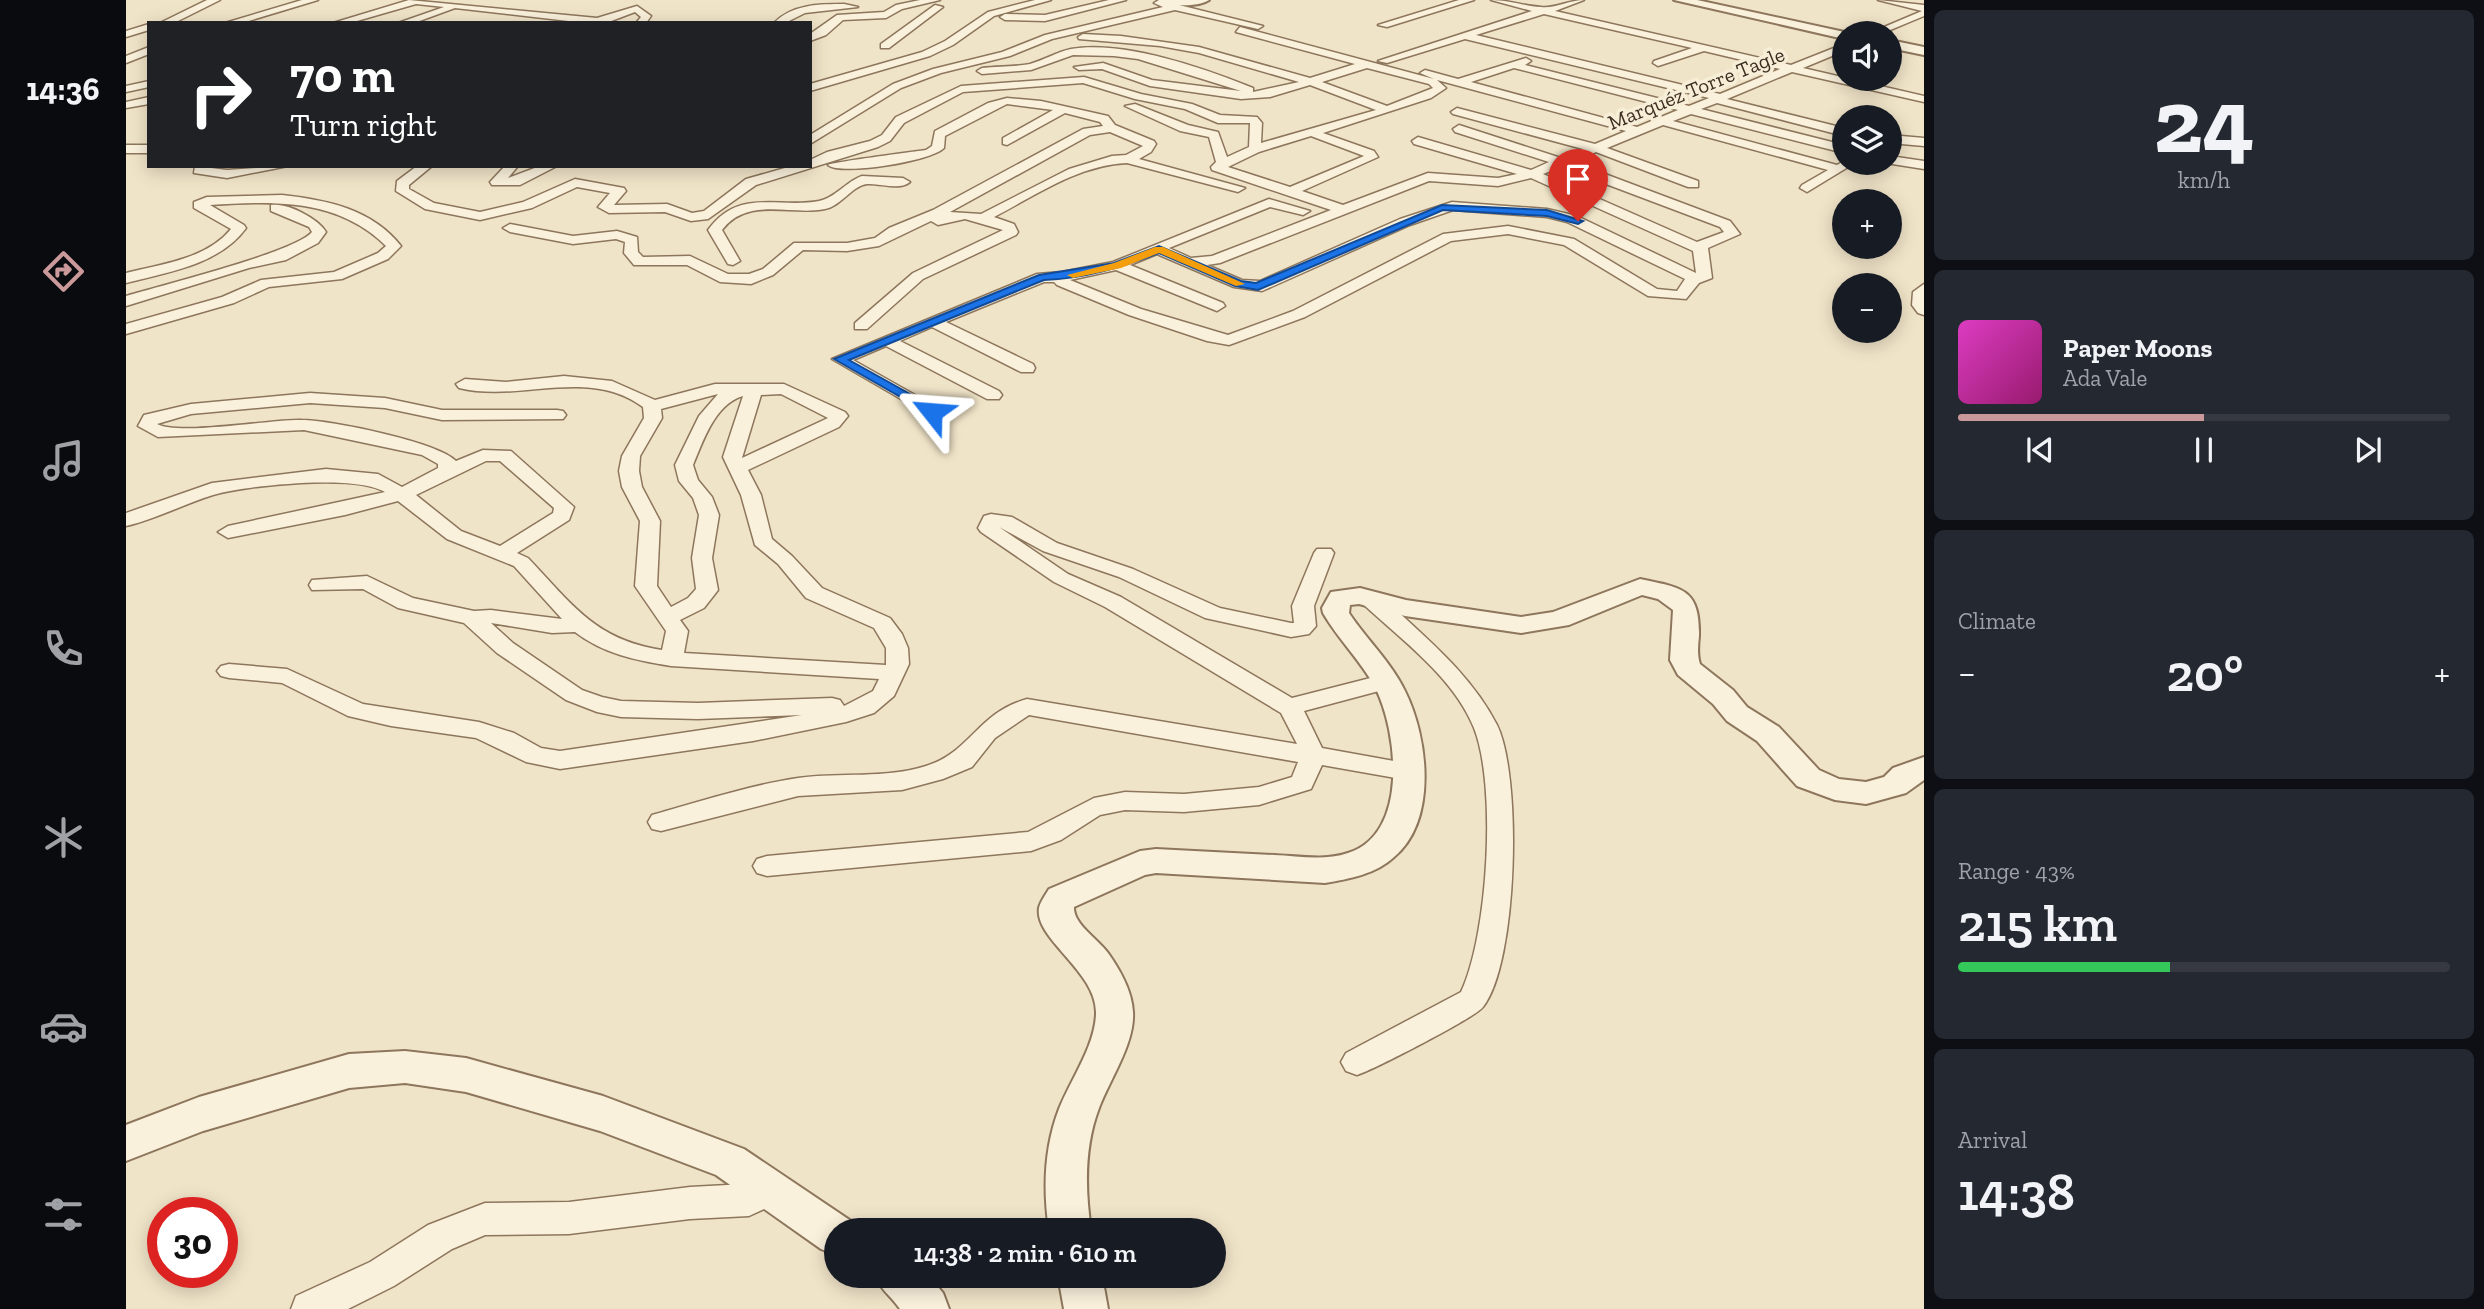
<!DOCTYPE html>
<html lang="en">
<head>
<meta charset="utf-8">
<style>
	:root { --surface:#171b24; --page:#242831; --text:#f1f3f6; --muted:#9ea1a6; --line:#363941; --accent:#cc999b }
	body { margin:0; font-family:"Zilla Slab",serif; background:var(--page); color:var(--text); height:100vh; display:flex; flex-direction:column; font-size:26px; white-space:nowrap }
	* { box-sizing:border-box; margin:0 }
	p { font-size:23px; color:var(--muted) }
	.icon { flex:none; width:38px; height:38px; fill:none; stroke:currentColor; stroke-width:2; stroke-linecap:round; stroke-linejoin:round }
	.map { position:relative; flex:1; overflow:hidden }
	.drawer { display:flex; flex-direction:column; gap:10px; padding:10px; background:#0d0f14; width:560px }
	.drawer>* { flex:none }
	.top-card { position:absolute; left:21px; top:21px; width:665px; height:147px; border-radius:0px; box-shadow:0 4px 18px #0003; background:#202124; color:#fff; overflow:hidden }
	.controls { position:absolute; left:1706px; top:21px; display:grid; gap:14px }
	.controls a { display:grid; place-items:center; width:70px; height:70px; border-radius:50%; background:var(--surface); box-shadow:0 4px 18px #0003; font-size:35px }
	.speed { position:absolute; left:21px; top:1197px; display:flex; gap:14px; font-size:35px; font-weight:700; text-align:center }
	.speed>* { display:grid; place-content:center; width:91px; height:91px; border-radius:50%; background:var(--surface); box-shadow:0 4px 18px #0003; line-height:1 }
	.speed .limit { border:10px solid #d22; background:#fff; color:#111 }
	.pin { position:absolute; display:grid; place-items:center; width:60px; height:60px; color:#fff; margin:-72px -30px; border-radius:50% 50% 50% 0; rotate:-45deg; box-shadow:0 0 7px #0007 }
	.pin .icon { rotate:45deg }
	.me { position:absolute; width:77px; margin:-38px; rotate:298deg; stroke-linejoin:round; filter:drop-shadow(0 0 5px #0008) }
	.turn { display:flex; align-items:center; gap:24px; height:147px; padding:0 28px; font-size:32px }
	.turn .icon { width:91px; height:91px; stroke-width:2.5 }
	.turn b { display:block; font-size:49px; line-height:60px }
	.big { font-size:52px; font-weight:600; line-height:1.1 }
	.drawer .card { flex:1; display:flex; flex-direction:column; justify-content:center; gap:10px; min-width:0; padding:0 24px; border-radius:10px; background:var(--page) }
	.drawer .dial { align-items:center; gap:0 }
	.dial b { font-size:91px; line-height:1 }
	.song { display:flex; align-items:center; gap:21px }
	.cover { width:84px; height:84px; border-radius:10px; background:linear-gradient(135deg,hsl(310 70% 55%),hsl(320 70% 35%)) }
	.played { height:7px; border-radius:4px; background:linear-gradient(90deg,var(--accent) 50%,var(--line) 50%) }
	.keys { display:flex; justify-content:space-around; direction:ltr }
	.heat { display:flex; justify-content:space-between; align-items:center; font-size:38px; direction:ltr }
	.charge { height:10px; border-radius:5px; background:linear-gradient(90deg,#34c759 43%,var(--line) 0) }
	.trip { position:absolute; left:698px; top:1218px; width:402px; height:70px; border-radius:35px; background:var(--surface); box-shadow:0 4px 18px #0003; font-weight:600; line-height:70px; text-align:center }
	main { display:flex; flex:1; min-height:0 }
	.dock { display:flex; flex-direction:column; width:126px; justify-content:space-around; align-items:center; background:#090b0e; color:var(--muted) }
	.dock .icon { width:49px; height:49px }
	.dock .current { color:var(--accent) }
	.dock b { font-size:32px; color:var(--text) }
	.map>svg:first-child { display:block }
</style>
</head>
<body>
<main>
<nav class="dock">
<b>14:36</b>
<svg class="icon current" aria-label="directions" viewBox="0 0 24 24"><path d="M12 3l9 9-9 9-9-9zM9 14v-3h6M13 9l2 2-2 2"/></svg>
<svg class="icon" aria-label="music" viewBox="0 0 24 24"><path d="M9 18V5l10-2v13"/><circle cx="6" cy="18" r="3"/><circle cx="16" cy="16" r="3"/></svg>
<svg class="icon" aria-label="phone" viewBox="0 0 24 24"><path d="M5 4h4l2 5-3 2q2 4 5 5l2-3 5 2v4C11 20 4 13 5 4z"/></svg>
<svg class="icon" aria-label="climate" viewBox="0 0 24 24"><path d="M12 3v18M4 7l16 10M4 17L20 7"/></svg>
<svg class="icon" aria-label="car" viewBox="0 0 24 24"><path d="M5 17H2v-5l4-1 3-4h7l3 4 3 1v5h-3M9 17h6M6 11h13"/><circle cx="7" cy="17" r="2"/><circle cx="17" cy="17" r="2"/></svg>
<svg class="icon" aria-label="filters" viewBox="0 0 24 24"><path d="M4 7h16M4 17h16"/><circle cx="9" cy="7" r="2"/><circle cx="15" cy="17" r="2"/></svg>
</nav>
<div class="map">
<svg width="1798" height="1309" viewBox="0 0 1798 1309">
	<rect width="100%" height="100%" fill="#f0e4c8"/>
	<g fill="none" stroke-linecap="round" stroke-linejoin="round">
		<g stroke="#8d765c" stroke-width="3">
			<path id="minor" d="M81 0H94L48 23H34Z
				M176 0H192L116 23H99Z
				M283 0 471 18 511 6 525 16 520 23H510L515 17 509 12 480 23H460L329 8 288 23H272L318 7 290 4 224 23H207Z
				M794 0H814L776 9 760 18 717 20 700 35 684 41V34L711 15 758 12 770 5Z
				M909 0H925L868 16 827 45 804 56 684 91V84L796 52 819 41 862 12Z
				M983 0H1000L919 21 879 20 874 17 879 14 919 15Z
				M1033 0 1137 26 1132 29 1049 10 926 39 884 56 815 73 775 88 684 144V135L767 84 807 69 876 52 919 35 1037 7 1028 3Z
				M1333 0H1348L1261 27 1252 25Z
				M1365 0C1383 0 1398 6 1415 7 1428 9 1443 0 1458 0L1429 11 1665 65 1718 44V51L1677 68 1798 96V102L1666 72 1601 99 1718 128V136L1591 103 1575 109 1718 145V153L1565 114 1547 121 1711 165 1718 161 1727 164 1681 192 1674 188 1676 185 1702 170 1537 125 1481 148 1572 181V187H1562L1470 152 1447 162 1604 221 1614 234 1582 248 1586 278 1573 283 1560 299 1522 296 1438 245 1382 234 1325 241 1179 317 1103 345 1081 341 1003 315 931 285 928 282H918L820 322 907 364 909 368 907 372H895L806 327 774 341 873 391 876 395 873 399H861L760 346 727 360 812 408 815 412 812 416 806 417 706 359 911 274 936 272 987 262 1143 199 1184 211 1177 215 1144 207 1043 248 1065 258 1086 256 1205 210 1086 170 1085 167 1090 162 1083 137 1054 131 999 106 1009 104 1062 125 1092 132 1101 157 1123 147 1124 123H1092L1059 109 1009 99 957 83 837 92 778 123 764 141 752 147 630 185 582 219 565 221 539 212 483 213 472 207 484 193 451 187 406 208 354 220 299 209 270 191 271 181 291 166H306L283 185V189L308 203 354 212 397 202 449 179 498 188 500 191 488 205 541 204 566 213 578 211 620 179 666 166H684V160L701 152 744 141 756 135 770 117 835 86 958 77 1015 94 1066 104 1094 115 1131 117 1136 123 1135 143 1250 110 1184 85 1144 97 1115 99 1024 86 976 69 953 70 948 67 977 63 1026 80 1115 91 1012 59 988 56 947 55 905 70 856 74 851 71 856 68C872 66 889 67 904 64 918 60 931 52 945 49 997 40 1078 68 1127 88V92L1173 82 1073 53 1034 46 953 39 952 37 957 34 995 36 1073 47 1184 78 1229 64 1110 32 1114 27 1308 79 1294 73 1299 70 1332 79 1400 58 1405 61 1399 65 1563 106 1583 98 1339 39 1261 63 1252 61 1406 11ZM1418 14 1566 48 1528 61 1527 63 1532 66 1578 51 1654 69 1594 94 1350 35ZM1241 68 1303 84 1307 88 1261 106 1196 82ZM1388 68 1552 110 1511 127 1345 82ZM1311 80 1500 131 1469 144 1331 108 1325 112 1327 114 1457 149 1435 158 1333 125 1327 129 1329 132 1423 162 1405 170 1292 137 1286 141 1288 144 1391 174 1372 178 1302 173 1217 205 1176 191 1252 157 1248 151 1197 133 1305 98 1320 88ZM1185 136 1238 156 1164 187 1102 167 1133 152ZM1435 167 1594 227 1598 232 1571 242 1417 174ZM1405 178 1567 251 1570 273 1451 216 1421 209 1326 202 1274 219 1134 281 1116 280 1081 265 1094 263 1303 181 1372 186ZM1327 210 1421 217 1441 222 1559 279 1551 291 1531 289 1448 239 1382 226 1317 234 1167 311 1102 335 1015 309 944 280 990 270 1091 311 1099 306 1097 303 1004 265 1031 254 1108 287 1136 291 1284 225Z
				M1752 0 1798 5V16L1757 33H1744L1796 11Z
				M718 4 732 7 679 13 659 23H648C666 4 694 4 718 4Z
				M809 5 817 7 763 48H755V44Z
				M23 24V30L0 37V31Z
				M23 47V54L0 63V56Z
				M23 81V87L0 92V86Z
				M23 97V104L0 108V102Z
				M881 98 915 101 982 116 989 125 1028 141 1030 144 1025 152 1013 159 1119 188 1112 192 1001 163C953 165 910 195 868 217L888 224 892 232 890 235 797 279 741 329H729V323L787 273 877 230 839 219 812 225 805 221 753 246 721 251 677 250 647 275 625 284 594 282 561 265H508L498 253 499 242 490 239 447 244 384 232 377 228 384 224 447 236 491 231 511 237 512 252 517 257 564 256 602 274H623L637 269 668 243H721L749 238 763 228 807 210 957 129 977 126 974 122 939 113 881 145 877 144V138L927 110 881 104 819 136 818 148C806 161 715 176 702 165 706 162 786 152 800 150L806 146 809 131 862 103ZM984 132 1017 146 1000 155 986 156 943 169 855 214 824 212 964 135Z
				M1764 135 1798 138V146L1764 143Z
				M0 145H23V153H0Z
				M1764 156 1798 161V169L1760 163H1764Z
				M69 166 101 170 162 166 101 178 68 173Z
				M379 166H392L382 178 414 166H431L394 185H366L364 182Z
				M736 176 777 178 784 182C773 191 755 183 741 184 726 186 715 206 699 209 664 216 622 196 596 230L614 261 607 265 602 264 582 230C613 187 652 209 693 201 709 198 721 181 736 176Z
				M156 195C201 200 246 209 275 246L262 259 216 279 143 287 108 303 0 334V324L96 297 135 280 208 272 252 253 260 246C212 198 147 201 84 205L118 225 120 228C93 265 42 272 0 283V273C35 264 81 259 105 229L68 208V202L81 197Z
				M145 205C161 202 193 219 200 232L192 243 160 260 123 268 0 306V296C33 286 170 252 186 232L183 227 145 211Z
				M1798 284V315L1792 313 1786 305 1787 292Z
				M438 376 486 381 529 400 589 384H658L719 412 722 416 713 427 622 470 635 495 646 539 666 556 696 588 764 618 776 634 782 648 783 664 768 696 748 713 720 722 627 741 434 769 400 762 350 738 265 726 222 716 156 683 103 678 95 676 91 671 95 666 103 664 161 669 237 704 353 722 388 733 415 748 434 751 676 715 572 719 495 717 471 712 440 700 371 653 338 623 272 608 237 589 186 590 183 585 186 580 241 576 287 598 348 611 365 610 436 619 388 566 321 539 272 501 219 515 102 538 92 532 102 526 259 492C229 474 122 485 87 495 58 504 30 519 0 526V513L86 483 200 469 252 474 276 487 312 468V464L296 455 178 430 32 437 12 426 18 415 65 404 184 393 259 398 316 410H431L437 411 440 415 437 419 316 420 259 408 184 403 65 414 31 424C53 436 145 419 176 420 204 420 312 442 330 461L357 450 385 451 448 507 443 520 391 553 402 558C446 604 469 640 536 650L540 631 509 586 514 521 496 487 493 471 496 456 518 418 517 407C462 366 394 403 333 388L330 384 339 379 380 382ZM592 394 573 416 549 465 553 481 567 498 573 515 566 558 570 589 562 598 545 607 531 586 534 521 516 487 513 471 514 456 536 418 535 409ZM655 394 702 418 616 458 635 395ZM617 396 597 457 615 495 629 545 652 564 680 598 748 628 760 648V665L558 653 562 631 554 620 578 608 592 590 586 558 593 515 586 497 572 480 567 465C577 441 589 404 617 396ZM360 461H374L428 508 427 513 374 546 335 531 290 495ZM365 623 426 633 449 632C478 654 509 660 545 666L753 679 747 691 718 706 714 700 706 698 572 703 495 701 476 697 456 690 387 643Z
				M865 514 886 517 931 543 1007 569 1094 608 1165 623H1168L1166 606 1188 553 1191 549H1205L1208 553 1188 606 1190 626 1183 634 1165 637 1079 618 993 577 917 551 873 527 942 574 995 597 1166 698 1260 674 1268 677 1272 682 1268 687 1178 711 1196 748 1290 765 1294 771 1290 777 1281 780 1196 765 1185 789 1133 805 1058 812 999 810 974 815 935 840 905 851 641 876 631 873 627 866 631 859 641 856 902 832 968 798 999 792 1058 794 1133 787 1166 777 1172 762 903 715 869 738 846 767 817 779 776 790 672 796 535 831 526 829 522 822 526 815C571 802 625 785 672 778 714 772 759 779 800 766 845 752 851 713 901 699L1171 744 1155 713 979 607 928 582 855 532 852 528 858 516Z
				M1246 594 1254 595C1296 635 1344 672 1371 725 1396 775 1392 963 1357 1007 1350 1017 1247 1070 1231 1075L1220 1071 1215 1062 1220 1053 1335 992C1362 935 1371 786 1348 728 1328 678 1276 640 1238 605L1235 600Z
				M643 1174 655 1179 660 1190 655 1201 623 1216 564 1219 443 1234 359 1235 326 1249 268 1286 222 1309H165L170 1296 244 1262 302 1225 359 1203 443 1202 564 1187 620 1184Z"/>
		</g>
		<g stroke="#8d765c" stroke-width="4">
			<path id="tertiary" d="M1032 0H1083C1073 7 1042 7 1032 0Z
				M1548 0H1571L1723 33H1718V39Z
				M1764 40 1798 47V55L1764 48Z
				M1514 579C1556 588 1574 588 1573 636 1572 645 1571 655 1574 664L1607 690 1621 707 1653 727 1693 770 1713 779 1740 782 1758 777 1767 768 1798 757V780L1780 793 1740 804 1709 800 1671 786 1631 741 1601 721 1587 704 1552 675 1544 660 1547 610 1532 599 1516 595 1443 625 1395 633 1279 616 1233 604 1224 605 1223 613C1241 640 1265 662 1279 691 1302 737 1312 820 1268 857 1250 874 1223 879 1199 883L1030 873 1019 875 948 907C947 924 972 939 982 953 994 970 1006 991 1007 1012 1009 1043 984 1079 973 1108 958 1147 959 1189 965 1230H923C917 1190 918 1148 933 1109 945 1079 969 1046 970 1014 972 972 908 939 913 908 914 902 920 894 923 889L1014 851 1030 849C1069 851 1108 853 1148 855 1172 856 1199 861 1222 853 1283 834 1272 732 1249 687 1235 661 1212 639 1197 613L1196 608 1205 592 1234 588 1280 600 1395 617 1427 612Z
				M279 1051 340 1058 477 1096 618 1149 725 1221 729 1230H710V1255L695 1249 590 1175 474 1131 340 1092 279 1083 223 1088 77 1131 0 1161V1125L73 1097 223 1054Z
				M749 1276H803L817 1293 823 1309H774C765 1296 755 1290 749 1276Z
				M932 1276H976L982 1309H938Z"/>
		</g>
		<use href="#minor" fill="#faf1dc" fill-rule="evenodd"/>
		<use href="#tertiary" fill="#faf1dc" fill-rule="evenodd"/>
	</g>
	<path fill="#1a73e8" stroke="#114b97" stroke-width="2" d="M1316 205 1421 210 1457 221 1452 224 1421 216 1317 210 1132 290 1109 286 1033 253C996 267 958 279 918 280L723 360 811 409V414L806 415 708 359 913 275 988 263 1033 246 1115 281 1130 283Z"/>
	<path fill="#f59e0b" d="M1029 247H1037L1119 284 1110 286 1033 253 995 268 947 278 941 275 988 263Z"/>
	<g text-anchor="middle" dominant-baseline="central" stroke-width="7" stroke-linejoin="round" paint-order="stroke">
		<g font-size="21" fill="#3d2e20" stroke="#f7eed8">
			<text transform="translate(1570 88) rotate(-22)">Marquéz Torre Tagle</text>
		</g>
	</g>
</svg>
<div class="controls">
<a><svg class="icon" aria-label="sound" viewBox="0 0 24 24"><path d="M4 9h4l5-4v14l-5-4H4zM17 9q2 3 0 6"/></svg></a>
<a><svg class="icon" aria-label="layers" viewBox="0 0 24 24"><path d="M12 4l9 5-9 5-9-5zM3 14l9 5 9-5"/></svg></a>
<a>+</a>
<a>−</a>
</div>
<div class="speed"><div class="limit">30</div></div>
<div class="pin" style="left:1452px;top:221px;background:#d93025"><svg class="icon" aria-label="arrive" viewBox="0 0 24 24"><path d="M6 21V4h12l-3 4 3 4H6"/></svg></div>
<svg class="me" style="left:806px;top:412px" viewBox="-20 -20 40 40"><path d="M0-17L14 15 0 8-14 15z" fill="#1a73e8" stroke="#fff" stroke-width="4"/></svg>
<div class="trip">14:38 · 2 min · 610 m</div>
<div class="top-card">
<div class="turn"><svg class="icon" aria-label="right" viewBox="0 0 24 24"><path d="M7 20v-9h11M14 6l5 5-5 5"/></svg><div><b>70 m</b>Turn right</div></div>
</div>
</div>
<section class="drawer">
<div class="card dial"><b>24</b><p>km/h</p></div>
<div class="card">
<div class="song"><i class="cover"></i><div><b>Paper Moons</b><p>Ada Vale</p></div></div>
<div class="played"></div>
<div class="keys"><svg class="icon" aria-label="previous" viewBox="0 0 24 24"><path d="M18 5L8 12l10 7zM5 5v14"/></svg><svg class="icon" aria-label="pause" viewBox="0 0 24 24"><path d="M8 5v14M16 5v14"/></svg><svg class="icon" aria-label="next" viewBox="0 0 24 24"><path d="M6 5l10 7-10 7zM19 5v14"/></svg></div>
</div>
<div class="card"><p>Climate</p>
<div class="heat"><a>−</a><b class="big">20°</b><a>+</a></div>
</div>
<div class="card"><p>Range · 43%</p><b class="big">215 km</b><div class="charge"></div></div>
<div class="card"><p>Arrival</p><b class="big">14:38</b></div>
</section>
</main>
</body>
</html>
